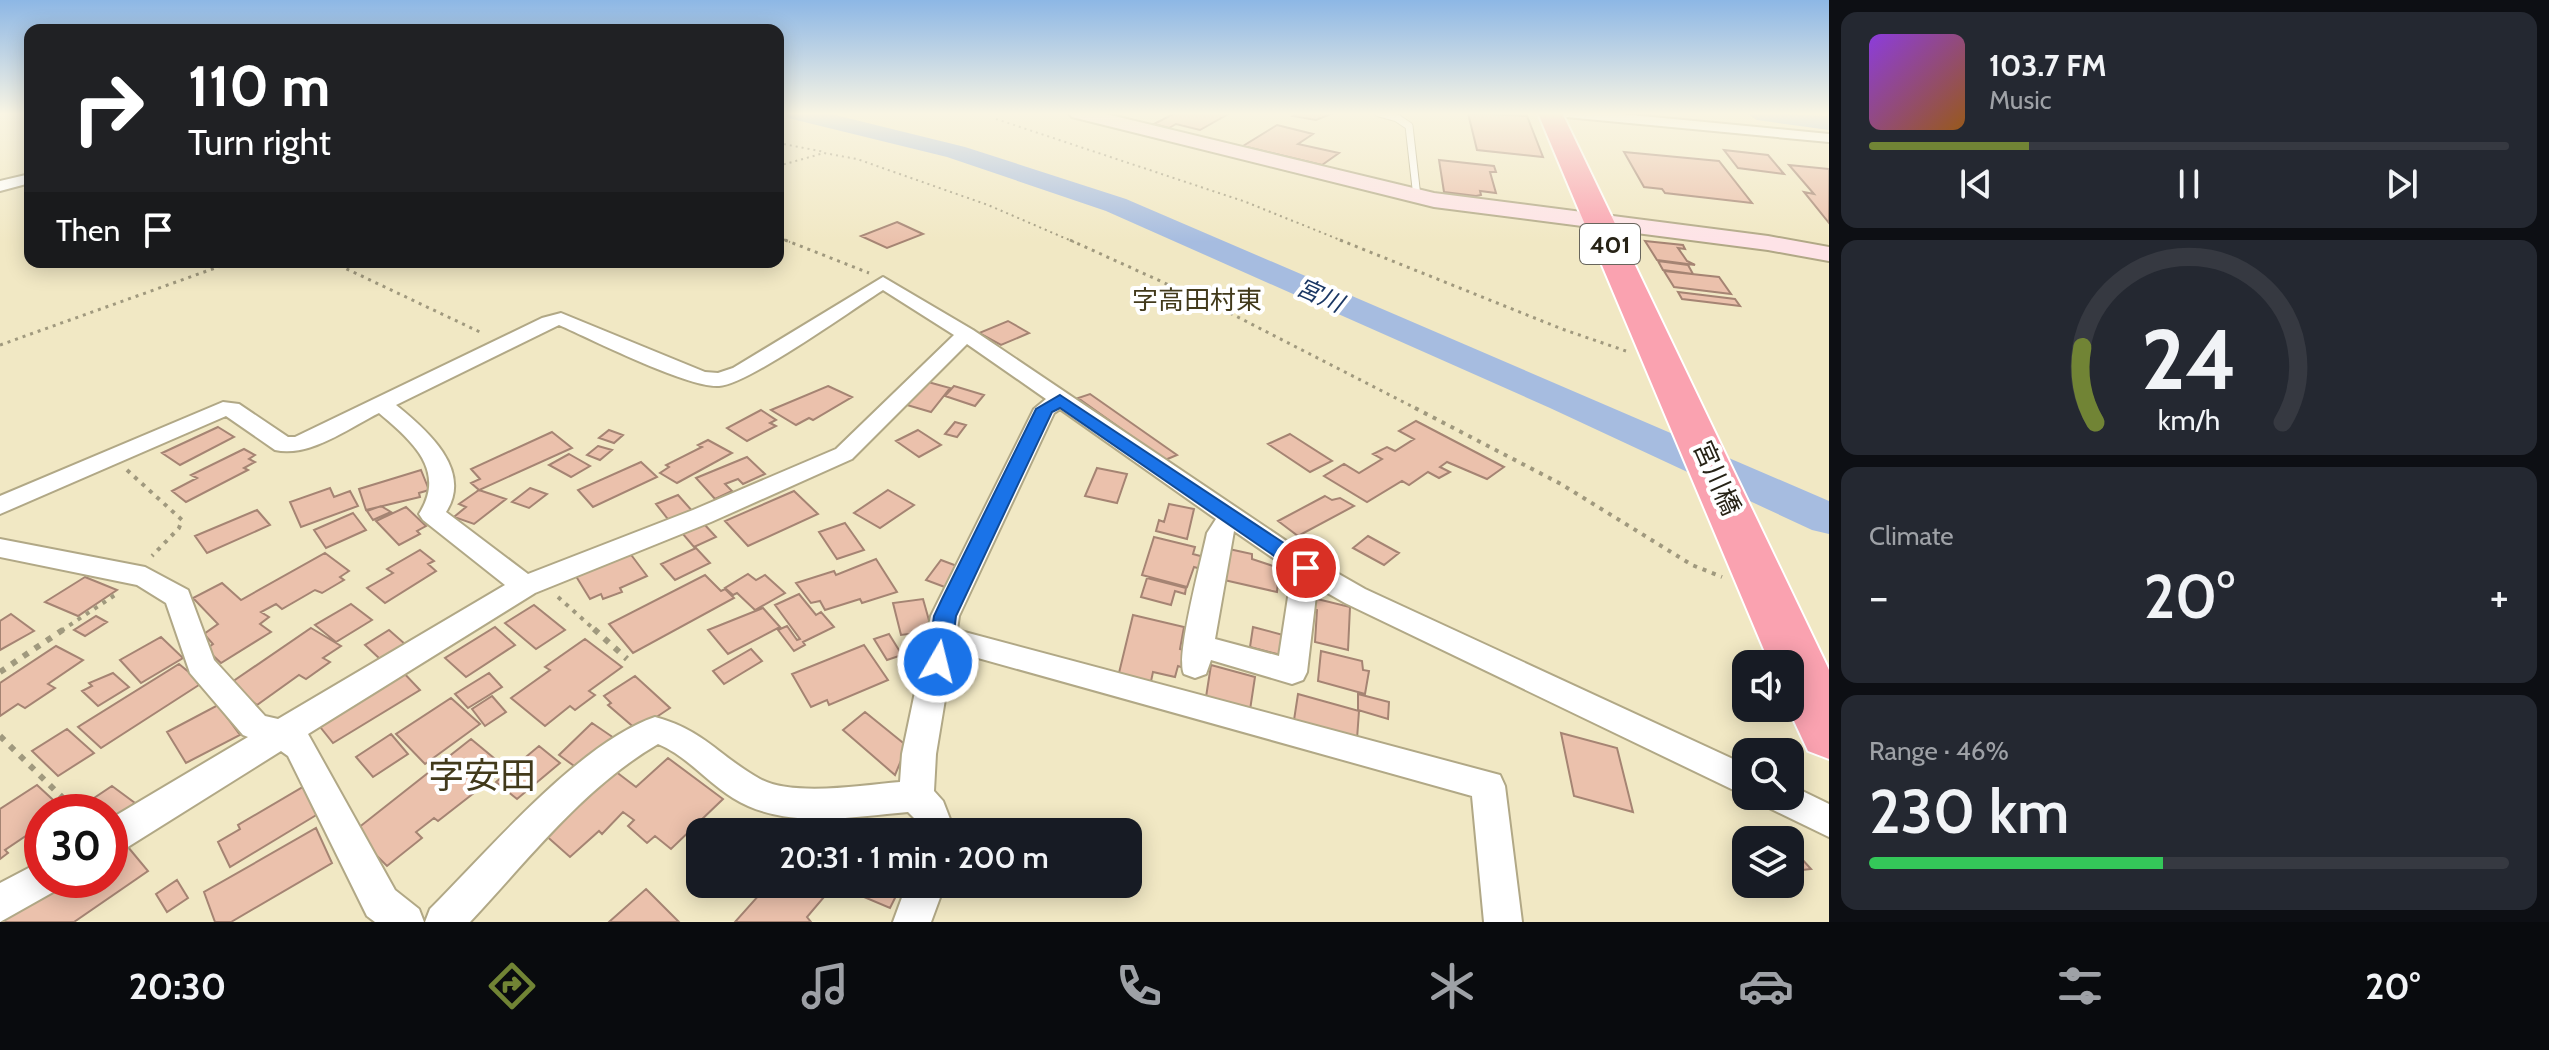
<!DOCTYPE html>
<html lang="en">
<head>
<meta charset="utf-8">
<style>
	:root { --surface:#171b24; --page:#242831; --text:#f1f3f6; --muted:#9ea1a6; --line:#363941; --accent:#718435 }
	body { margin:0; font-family:Cabin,"Noto Sans JP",sans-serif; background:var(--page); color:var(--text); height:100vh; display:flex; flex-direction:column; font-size:30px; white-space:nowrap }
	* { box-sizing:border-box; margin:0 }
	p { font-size:26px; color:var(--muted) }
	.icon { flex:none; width:44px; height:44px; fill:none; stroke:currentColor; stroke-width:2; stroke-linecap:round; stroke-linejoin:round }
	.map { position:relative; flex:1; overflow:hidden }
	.drawer { display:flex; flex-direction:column; gap:12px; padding:12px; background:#0d0f14; width:720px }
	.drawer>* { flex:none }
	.banner { position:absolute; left:24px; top:24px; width:760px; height:244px; border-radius:16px; box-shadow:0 4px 20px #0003; background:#202124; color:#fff; overflow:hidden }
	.tools { position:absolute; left:1732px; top:650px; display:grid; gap:16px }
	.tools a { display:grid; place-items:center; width:72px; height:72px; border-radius:16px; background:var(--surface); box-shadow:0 4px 20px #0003; font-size:40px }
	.speed { position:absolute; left:24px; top:794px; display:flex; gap:16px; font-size:40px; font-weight:700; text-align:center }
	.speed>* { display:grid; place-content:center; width:104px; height:104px; border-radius:50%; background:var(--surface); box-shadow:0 4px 20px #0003; line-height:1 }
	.speed .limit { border:12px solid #d22; background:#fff; color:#111 }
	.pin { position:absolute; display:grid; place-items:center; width:68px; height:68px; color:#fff; margin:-34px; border:4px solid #fff; border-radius:50%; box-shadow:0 2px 8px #0007 }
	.me { position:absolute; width:88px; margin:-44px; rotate:8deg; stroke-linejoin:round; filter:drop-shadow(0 0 6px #0008) }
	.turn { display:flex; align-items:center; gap:28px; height:168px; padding:0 32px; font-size:36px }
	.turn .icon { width:104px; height:104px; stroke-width:2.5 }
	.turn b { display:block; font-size:56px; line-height:68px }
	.then { display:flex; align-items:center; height:76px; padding:0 32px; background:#0003; gap:16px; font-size:30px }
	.big { font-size:60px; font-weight:600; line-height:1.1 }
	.drawer .widget { flex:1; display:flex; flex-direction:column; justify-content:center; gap:12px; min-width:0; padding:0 28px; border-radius:16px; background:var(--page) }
	.drawer .dial { align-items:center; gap:0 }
	.dial svg { height:208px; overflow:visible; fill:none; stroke:var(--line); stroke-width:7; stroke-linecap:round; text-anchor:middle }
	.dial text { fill:var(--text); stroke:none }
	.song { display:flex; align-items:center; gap:24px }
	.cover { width:96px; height:96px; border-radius:12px; background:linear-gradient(135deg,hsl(270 70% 55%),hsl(30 70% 35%)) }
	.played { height:8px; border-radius:4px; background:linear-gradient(90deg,var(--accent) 25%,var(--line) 25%) }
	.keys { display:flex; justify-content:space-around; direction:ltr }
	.heat { display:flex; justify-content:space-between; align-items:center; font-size:44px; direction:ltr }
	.charge { height:12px; border-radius:6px; background:linear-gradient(90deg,#34c759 46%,var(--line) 0) }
	.trip { position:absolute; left:686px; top:818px; width:456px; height:80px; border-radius:16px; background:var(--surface); box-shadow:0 4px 20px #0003; font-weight:600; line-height:80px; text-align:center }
	.tabs { display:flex; height:128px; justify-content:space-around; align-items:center; background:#090b0e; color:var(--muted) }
	.tabs .icon { width:56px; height:56px }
	.tabs .selected { color:var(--accent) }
	.tabs b { font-size:36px; color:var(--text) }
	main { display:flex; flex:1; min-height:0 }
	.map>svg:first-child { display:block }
</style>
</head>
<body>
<main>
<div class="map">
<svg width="1829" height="922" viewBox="0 0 1829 922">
	<rect width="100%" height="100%" fill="#f1e8c4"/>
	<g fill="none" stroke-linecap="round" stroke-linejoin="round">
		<path stroke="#a6bce0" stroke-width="4" d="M1823 123 1829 116"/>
		<path fill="#a6bce0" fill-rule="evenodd" d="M785 113H827L965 147 1126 199 1829 501V534L1812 530 1550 408 1106 211 947 157 788 118Z
			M1746 113 1829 116V130L1757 120Z"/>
	</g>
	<path fill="#ebc1ac" stroke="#a58473" stroke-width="2" d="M1175 113H1230L1200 130 1176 124 1169 128 1154 124Z
		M1298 113H1333L1316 120 1293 116Z
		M1468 113 1527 116 1543 157 1477 150Z
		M1277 125 1313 134 1298 144 1339 153 1322 165 1243 146Z
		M1724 150 1768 155 1784 174 1738 168Z
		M1624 152 1719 161 1752 203 1665 193 1662 189 1644 187Z
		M1439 160 1494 166 1496 172H1490L1496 193 1480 191 1481 195 1476 196 1444 192Z
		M1789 165 1829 169V223L1804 192 1814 194Z
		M897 222 923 234 887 248 861 236Z
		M1645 241 1683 245 1685 249 1678 248 1687 261 1695 265 1657 260Z
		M1658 261 1688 265 1693 274 1663 270Z
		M1664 271 1719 277 1731 294 1674 287Z
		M1678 292 1735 299 1740 306 1682 299Z
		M1008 321 1029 333 1001 345 979 333Z
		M928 382 950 388 931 412 907 405Z
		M828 386 852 397 813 420 809 418 796 425 771 410Z
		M954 386 984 395 975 406 945 396Z
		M1090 394 1177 455 1165 460 1078 398Z
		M761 410 776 420 770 423 776 426 747 441 727 428Z
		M1416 421 1504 467 1487 479 1447 462 1440 467 1450 472 1439 478 1428 472 1409 485 1402 481 1367 502 1324 476 1344 464 1359 473 1382 459 1373 454 1387 447 1395 451 1414 439 1399 431Z
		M955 422 966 425 957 437 945 434Z
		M218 427 234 437 180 465 162 453Z
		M609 430 623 435 614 443 599 438Z
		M918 430 941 445 919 457 896 441Z
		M552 432 572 448 479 490 506 499 474 524 454 517 466 507 459 504 479 490 471 483 480 479 471 469Z
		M1290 434 1332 461 1310 472 1268 444Z
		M708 440 732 453 677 483 660 473 669 467 666 465 702 447 698 445Z
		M598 446 612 450 600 460 587 455Z
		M244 449 255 455 249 459 255 462 244 468 248 470 186 502 172 491 197 478 191 475Z
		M569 454 590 466 571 477 549 465Z
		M747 457 765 474 743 484 738 479 725 484 732 491 715 499 696 478Z
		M641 462 657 477 593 507 578 490Z
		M1097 468 1127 474 1117 503 1085 496Z
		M421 470 429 490 419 493 420 497 366 510 359 489Z
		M330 488 334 497 350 491 358 506 301 527 290 502Z
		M530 488 547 494 529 508 512 502Z
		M888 490 914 505 880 528 854 513Z
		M794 491 818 514 748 546 725 521Z
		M678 495 694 513 671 523 656 504Z
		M1325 496 1332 500 1340 498 1354 506 1298 536 1278 521Z
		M1169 504 1194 509 1187 539 1156 531 1159 520 1164 522Z
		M381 506 391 512 373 520 367 511Z
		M406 507 426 526 417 531 420 534 399 545 376 521Z
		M257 510 270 525 207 553 195 536Z
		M353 513 366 530 326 548 314 530Z
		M845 523 864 550 837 559 819 532Z
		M704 524 716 537 694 547 682 533Z
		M1368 536 1399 553 1384 565 1353 548Z
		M1154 537 1195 547 1193 554 1204 557 1201 569 1194 567 1187 587 1142 575Z
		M696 548 710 563 675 580 661 564Z
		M1229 549 1252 554V559L1279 568 1277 592 1224 580Z
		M420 550 434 561 428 564 436 571 385 603 367 588 393 573 387 569Z
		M629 552 647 576 620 588 622 592 603 599 601 594 590 599 574 573Z
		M325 553 349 571 340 577 344 580 322 593 315 590 282 609 276 604 261 612 269 617 260 624 271 632 221 663 206 649 213 644 204 634 218 624 193 598 222 583 241 600Z
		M876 559 897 592 862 603 860 599 825 610 820 601 811 603 796 583 834 571 836 575Z
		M941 560 965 569 950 589 926 580Z
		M748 574 756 580 765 575 785 593 755 610 737 593 733 595 725 588Z
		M705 575 721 591 725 589 734 598 633 653 609 624Z
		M85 577 117 590 78 616 45 602Z
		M1147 578 1186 588 1185 594 1175 591 1171 605 1141 597Z
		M799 594 816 615 821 612 834 627 803 642 805 645 794 651 778 630 787 626 797 640 800 639 775 605Z
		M1313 598 1350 607 1348 650 1315 642 1317 610 1312 609Z
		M923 599 932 631 901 635 893 603Z
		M351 604 372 620 336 642 315 625Z
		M534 605 565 630 536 649 505 623Z
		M763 608 780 627 728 654 708 630Z
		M11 614 34 631 0 650V621Z
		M1133 615 1184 627 1180 649 1190 652 1187 669 1178 666 1175 677 1153 672 1150 686 1118 677Z
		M96 616 107 622 85 636 74 630Z
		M495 627 515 645 466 677 445 658Z
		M1253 627 1283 635 1281 655 1250 647Z
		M311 628 341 646 323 658 330 662 306 679 299 675 257 705 229 684Z
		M389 630 405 644 380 659 365 645Z
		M889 634 902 655 887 660 874 639Z
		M161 637 183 658 141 683 120 660Z
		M585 639 622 667 589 691 595 695 575 710 570 706 545 726 511 698 550 670 545 667Z
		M864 645 888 680 829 705 827 700 811 707 792 674Z
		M56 646 83 660 48 684 55 688 25 708 18 704 0 716V683Z
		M751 649 762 661 724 684 713 671Z
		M1321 651 1362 661 1363 670 1369 671 1365 694 1318 681Z
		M179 664 202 683 101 748 78 727Z
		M1211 665 1255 677 1250 710 1206 697Z
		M400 669 420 690 333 743 313 718Z
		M113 673 129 687 98 706 82 691 92 686 89 683Z
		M489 673 502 687 468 708 455 694Z
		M635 676 670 708 637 730 608 705 611 703 604 696Z
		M1298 694 1359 711 1357 739 1294 720Z
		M1358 694 1389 702 1388 719 1358 710Z
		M492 696 506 712 485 726 472 709Z
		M451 698 480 724 425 764 396 734Z
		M218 705 240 735 186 763 167 732Z
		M865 712 907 746 895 775 843 730Z
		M592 723 617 740 581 771 559 755Z
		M67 729 94 753 58 776 32 751Z
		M1561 733 1617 748 1633 812 1574 796Z
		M391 734 408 754 373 777 356 757Z
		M471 739 506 768 438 821 434 818 416 832 422 838 387 866 353 832Z
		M539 746 560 763 517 799 496 782Z
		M668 758 723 799 671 849 655 836 647 843 628 826 634 820 623 812 602 834 599 831 570 857 543 833 615 771 636 787Z
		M308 784 323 811 230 867 218 842 240 829 238 825Z
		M37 785 64 810 42 812V825L5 850 8 853 0 859V809Z
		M112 786 135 803 110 821V812H94L85 804Z
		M844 810 877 832H825Z
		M316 828 332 863 231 922H215L204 892Z
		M123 841 148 871 74 922H0L63 880H110V849Z
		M1790 846 1811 869 1794 871 1790 866Z
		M177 880 188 898 167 912 156 894Z
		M769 884H835L807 917 811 922H735Z
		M872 884H902L890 908 864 897Z
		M646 889 679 922H609Z"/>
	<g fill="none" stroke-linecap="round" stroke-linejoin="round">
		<g stroke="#b1a886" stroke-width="9">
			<path id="lane" d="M1379 113 1397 118 1409 126 1417 197"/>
		</g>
		<g stroke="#b1a886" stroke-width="4">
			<path id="street" d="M1560 113H1611L1829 134V142L1566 117Z
				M30 174V183L0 191V181Z
				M883 277 973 330 1316 561 1365 589 1746 765V796L1345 603 1317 587 1307 672 1303 680 1292 684 1211 660 1206 674 1195 678 1184 674C1175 658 1202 558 1207 533L1216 519 1060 409 1054 413 959 616 957 630 1500 775 1505 786 1522 922H1484L1472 796 953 651 936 754 934 791 943 801 955 832H919L916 820 908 812C852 817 784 830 733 798 707 782 687 756 658 744 584 787 528 860 470 922H425L430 909C488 851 579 743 655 717 704 730 720 757 760 779 794 797 862 785 900 782L902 754 931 616 1034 409 1046 399 967 344 852 459 711 522 535 593 308 734 395 890 419 909 424 922H375L367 916 288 756 281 751 123 850 110 854V819L248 737 243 735 190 673 166 603 137 585 0 557V539L145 567 188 590 214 660 265 716 278 719 505 585 423 520 419 514C447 470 412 441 379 413 349 428 309 458 275 450L226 416 0 514V496L223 402 239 404 288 437H295L542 318 561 313 705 372 718 373 733 368ZM883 290 954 335 836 449 693 510 528 574 446 512C473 470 427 430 396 405L559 325C593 340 688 388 719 386 747 385 853 309 883 290ZM1234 531 1292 571 1279 656 1215 639Z
				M1790 785 1829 804V837L1767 807 1762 796H1790Z
				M42 861V880H60L55 891 0 922V883Z
				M907 884H945L931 922H893Z"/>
		</g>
		<g stroke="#b1a886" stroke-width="4">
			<path id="secondary" d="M1069 113H1102L1434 193 1768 236 1829 247V261L1768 250 1434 207 1072 117Z"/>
		</g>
		<g stroke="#fff" stroke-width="4">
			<path id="highway" d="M1538 113H1562L1829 670V759L1808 751 1788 708 1790 664H1770Z"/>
		</g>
		<path stroke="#a0997e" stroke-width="2" stroke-dasharray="2 4" stroke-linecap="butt" d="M996 119 1246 202 1345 242
			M778 143 825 152
			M778 166 824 153 857 159 988 205 1074 242
			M778 237 790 242"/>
		<path stroke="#a0997e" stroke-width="3" stroke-dasharray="3 5" stroke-linecap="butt" d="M785 240 869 273
			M1070 240 1224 310 1419 410
			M1340 240 1562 329 1626 351
			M332 262 482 333
			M0 345 232 262"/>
		<path stroke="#a0997e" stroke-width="4" stroke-dasharray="4 6" stroke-linecap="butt" d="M1415 408 1561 484 1692 565 1722 577
			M127 470 182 520 179 528 152 556
			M558 597 596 631
			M61 631 118 593"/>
		<path stroke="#a0997e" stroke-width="6" stroke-dasharray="6 8" stroke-linecap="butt" d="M594 629 627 659
			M0 672 64 629
			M0 736 77 812"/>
		<use href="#lane" stroke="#fff" stroke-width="7"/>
		<use href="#street" fill="#fff" fill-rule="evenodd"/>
		<use href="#secondary" fill="#fee3e7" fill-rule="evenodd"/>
		<use href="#highway" fill="#faa2b0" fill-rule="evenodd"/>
	</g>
	<linearGradient id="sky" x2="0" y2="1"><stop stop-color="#8db7e5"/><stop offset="0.47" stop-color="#f9f5e4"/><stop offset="1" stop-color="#f9f5e4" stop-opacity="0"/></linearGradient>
	<rect width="1829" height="242" fill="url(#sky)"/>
	<path fill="#1a73e8" stroke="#114b97" stroke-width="2" d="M1060 395 1314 563 1317 568 1314 573H1299L1060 408 1052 412 956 616 950 662 946 669 938 671 930 669 927 662 934 616 942 599 1036 409Z"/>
	<g text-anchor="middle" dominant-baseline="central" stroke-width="8" stroke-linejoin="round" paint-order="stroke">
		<rect fill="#fff" stroke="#68655c" stroke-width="2" x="1580" y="224" width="60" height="40" rx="6"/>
		<g font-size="24" font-weight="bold" fill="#272316">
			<text x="1610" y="244">401</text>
		</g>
		<g font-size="24" font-style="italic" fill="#1a3764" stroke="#fff">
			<text transform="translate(1320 295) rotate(24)">宮川</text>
		</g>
		<g font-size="26" fill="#423a1b" stroke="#fff">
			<text x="1197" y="300">字高田村東</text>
		</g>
		<g font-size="26" fill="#272316" stroke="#fff">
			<text transform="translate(1717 478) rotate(66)">宮川橋</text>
		</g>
		<g font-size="36" fill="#423a1b" stroke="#fff">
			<text x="482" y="775">字安田</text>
		</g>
	</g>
</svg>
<div class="tools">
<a><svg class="icon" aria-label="sound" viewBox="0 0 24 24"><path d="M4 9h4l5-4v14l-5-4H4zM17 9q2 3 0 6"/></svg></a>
<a><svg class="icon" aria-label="search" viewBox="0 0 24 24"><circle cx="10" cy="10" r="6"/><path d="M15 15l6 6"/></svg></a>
<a><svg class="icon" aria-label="layers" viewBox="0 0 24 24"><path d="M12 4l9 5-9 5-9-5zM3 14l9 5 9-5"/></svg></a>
</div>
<div class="speed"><div class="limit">30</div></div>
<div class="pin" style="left:1306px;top:568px;background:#d93025"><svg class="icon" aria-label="arrive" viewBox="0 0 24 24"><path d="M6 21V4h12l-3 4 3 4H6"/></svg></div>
<svg class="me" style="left:938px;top:662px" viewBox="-20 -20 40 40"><circle r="17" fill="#1a73e8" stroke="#fff" stroke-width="3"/><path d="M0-11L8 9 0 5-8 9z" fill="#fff"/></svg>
<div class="trip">20:31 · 1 min · 200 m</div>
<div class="banner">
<div class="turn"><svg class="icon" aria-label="right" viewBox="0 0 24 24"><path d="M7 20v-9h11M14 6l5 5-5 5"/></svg><div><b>110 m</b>Turn right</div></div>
<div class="then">Then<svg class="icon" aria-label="arrive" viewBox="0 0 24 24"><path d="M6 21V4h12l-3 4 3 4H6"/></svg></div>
</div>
</div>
<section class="drawer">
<div class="widget">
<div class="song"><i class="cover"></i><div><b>103.7 FM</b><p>Music</p></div></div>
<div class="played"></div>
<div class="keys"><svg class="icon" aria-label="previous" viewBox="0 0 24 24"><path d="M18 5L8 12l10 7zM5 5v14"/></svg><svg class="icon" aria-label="pause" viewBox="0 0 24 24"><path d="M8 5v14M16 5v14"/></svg><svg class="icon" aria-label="next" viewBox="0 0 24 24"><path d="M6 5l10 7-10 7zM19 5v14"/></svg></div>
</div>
<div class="widget dial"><svg viewBox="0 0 100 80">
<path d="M14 69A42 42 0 1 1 86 69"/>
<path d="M14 69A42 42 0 0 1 9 40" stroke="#718435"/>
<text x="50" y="56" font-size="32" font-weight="700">24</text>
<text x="50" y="72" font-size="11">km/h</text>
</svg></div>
<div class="widget"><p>Climate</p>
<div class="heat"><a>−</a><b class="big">20°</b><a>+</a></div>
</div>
<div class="widget"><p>Range · 46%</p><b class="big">230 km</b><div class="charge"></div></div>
</section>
</main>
<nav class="tabs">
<b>20:30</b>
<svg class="icon selected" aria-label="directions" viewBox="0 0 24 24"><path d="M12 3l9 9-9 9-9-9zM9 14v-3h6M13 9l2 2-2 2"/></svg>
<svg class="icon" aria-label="music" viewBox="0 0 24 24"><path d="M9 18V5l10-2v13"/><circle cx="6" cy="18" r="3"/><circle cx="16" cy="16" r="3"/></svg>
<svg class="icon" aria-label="phone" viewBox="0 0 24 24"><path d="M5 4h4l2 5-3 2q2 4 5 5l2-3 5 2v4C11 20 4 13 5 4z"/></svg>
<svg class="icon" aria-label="climate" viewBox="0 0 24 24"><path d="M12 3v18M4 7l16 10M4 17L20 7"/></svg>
<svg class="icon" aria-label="car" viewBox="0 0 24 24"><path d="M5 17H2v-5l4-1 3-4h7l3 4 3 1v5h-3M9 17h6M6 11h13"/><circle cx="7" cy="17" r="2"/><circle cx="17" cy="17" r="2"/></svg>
<svg class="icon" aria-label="filters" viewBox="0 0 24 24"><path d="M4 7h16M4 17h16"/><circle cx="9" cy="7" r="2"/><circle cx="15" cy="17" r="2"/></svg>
<b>20°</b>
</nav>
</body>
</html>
